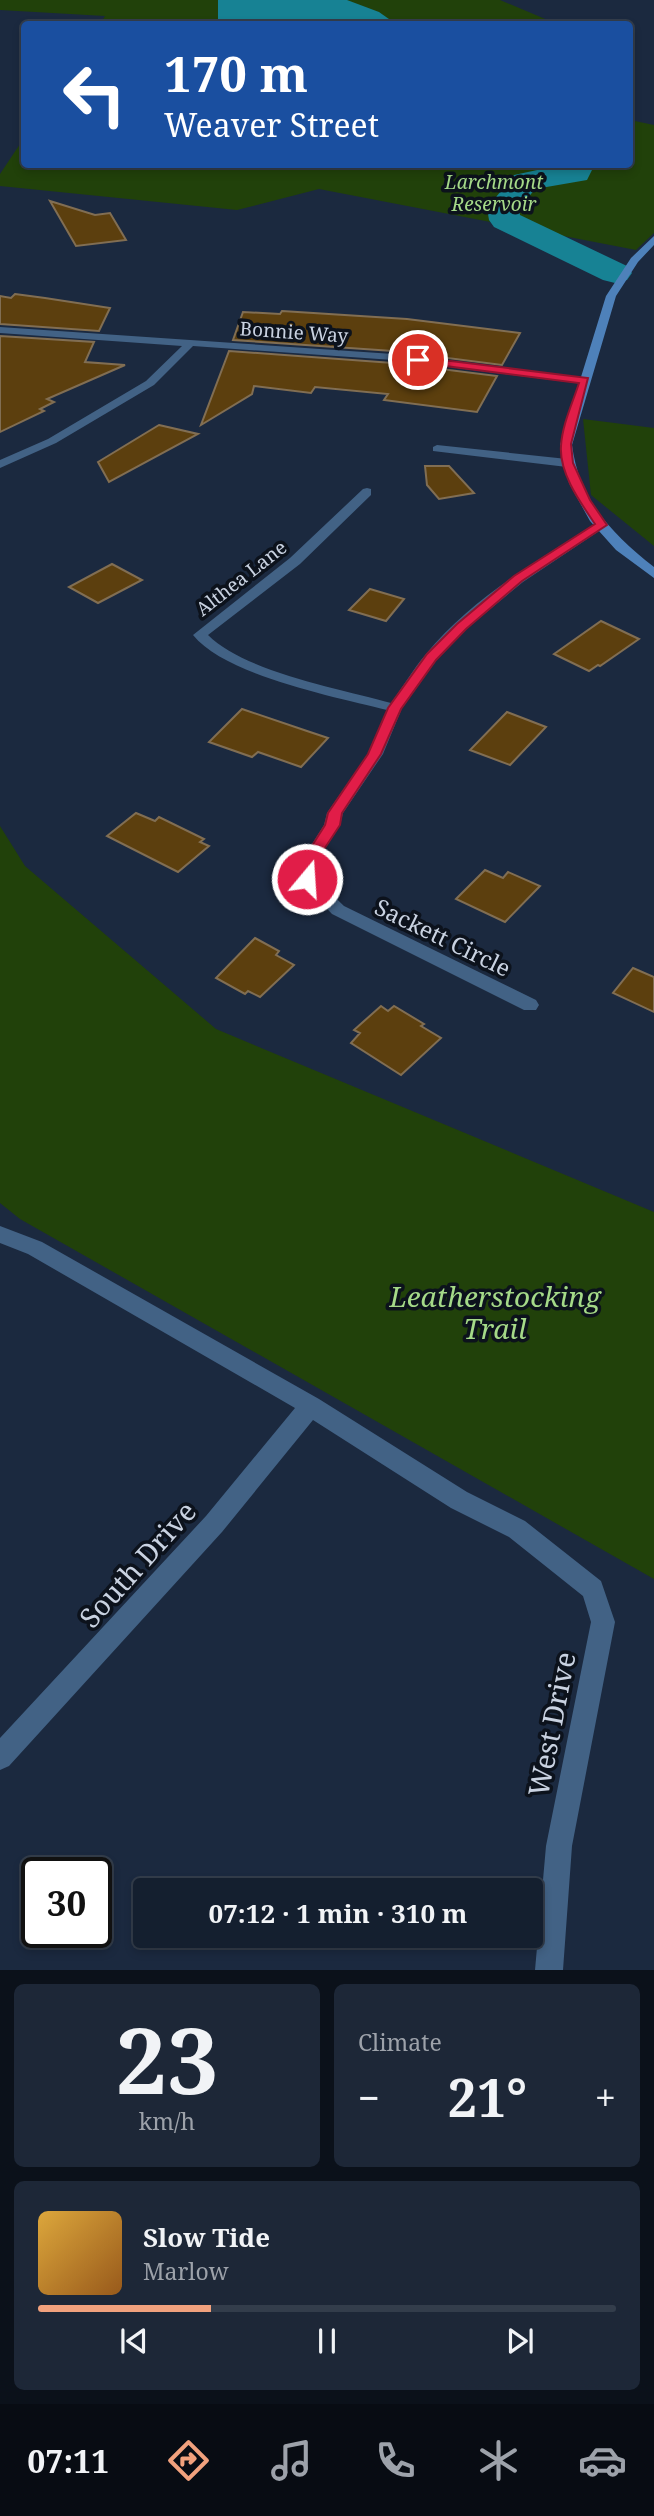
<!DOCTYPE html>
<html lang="en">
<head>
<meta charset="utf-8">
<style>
	:root { --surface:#141f2f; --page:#1d2737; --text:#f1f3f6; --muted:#9da2aa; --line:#333d4b; --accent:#f1a17d }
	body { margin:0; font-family:"Noto Serif",serif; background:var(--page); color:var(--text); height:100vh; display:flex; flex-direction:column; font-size:26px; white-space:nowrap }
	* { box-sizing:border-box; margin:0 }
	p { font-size:23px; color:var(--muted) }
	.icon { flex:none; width:38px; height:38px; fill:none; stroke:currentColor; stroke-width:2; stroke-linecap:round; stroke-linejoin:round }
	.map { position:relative; height:1970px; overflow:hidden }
	.panel { display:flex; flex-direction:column; gap:14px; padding:14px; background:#0b111a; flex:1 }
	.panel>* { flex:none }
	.guide { position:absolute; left:21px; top:21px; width:612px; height:147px; border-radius:7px; box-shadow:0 4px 10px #0003,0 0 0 2px var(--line); background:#1a4fa0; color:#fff; overflow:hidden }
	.speed { position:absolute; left:21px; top:1857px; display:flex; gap:14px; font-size:35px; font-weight:700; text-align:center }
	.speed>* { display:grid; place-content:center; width:91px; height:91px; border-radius:50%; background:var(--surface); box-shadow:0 4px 10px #0003,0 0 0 2px var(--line); line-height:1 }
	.speed .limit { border:4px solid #111; border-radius:10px; background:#fff; color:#111 }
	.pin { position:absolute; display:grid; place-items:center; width:60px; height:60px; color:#fff; margin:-30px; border:4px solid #fff; border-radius:50%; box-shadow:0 2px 7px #0007 }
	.me { position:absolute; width:77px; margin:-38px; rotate:18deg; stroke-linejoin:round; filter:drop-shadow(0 0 5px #0008) }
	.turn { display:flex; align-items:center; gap:24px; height:147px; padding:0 28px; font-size:32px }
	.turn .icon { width:91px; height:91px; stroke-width:2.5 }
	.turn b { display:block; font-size:49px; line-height:60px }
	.big { font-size:52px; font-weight:700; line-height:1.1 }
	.panel .widget { flex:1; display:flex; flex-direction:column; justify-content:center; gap:10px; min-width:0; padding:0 24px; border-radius:10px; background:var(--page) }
	.panel .dial { align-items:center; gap:0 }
	.dial b { font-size:91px; line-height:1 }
	.song { display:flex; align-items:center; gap:21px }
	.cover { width:84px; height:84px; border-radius:10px; background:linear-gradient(135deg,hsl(40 70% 55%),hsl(30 70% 35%)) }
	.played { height:7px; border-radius:4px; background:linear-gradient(90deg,var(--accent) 30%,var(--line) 30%) }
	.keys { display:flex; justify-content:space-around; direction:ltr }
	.heat { display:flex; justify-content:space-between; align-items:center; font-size:38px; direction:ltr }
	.panel .tiles { flex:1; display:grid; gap:14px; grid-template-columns:1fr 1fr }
	.widget:last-child { grid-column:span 2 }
	.trip { position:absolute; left:133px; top:1878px; width:410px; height:70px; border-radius:7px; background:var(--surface); box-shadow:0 4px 10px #0003,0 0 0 2px var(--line); font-weight:700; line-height:70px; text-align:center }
	.tabs { display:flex; height:112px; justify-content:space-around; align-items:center; background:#080c13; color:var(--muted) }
	.tabs .icon { width:49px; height:49px }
	.tabs .on { color:var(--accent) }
	.tabs b { font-size:32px; color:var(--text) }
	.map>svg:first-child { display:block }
</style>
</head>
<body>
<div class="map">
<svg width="654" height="1970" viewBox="0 0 654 1970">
	<rect width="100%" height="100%" fill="#1b293f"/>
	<path fill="#21410a" d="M0 0H500L557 24H100L105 16 0 10Z
		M630 120 654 125V233L636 250 319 189 237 210 0 186V174L24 138V164H630Z
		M583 419 654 428V546L591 495Z
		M0 826 25 866 216 1029 654 1212V1579L20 1219 0 1203Z"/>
	<path fill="#178294" d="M218 0H347L379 12 396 24H218Z"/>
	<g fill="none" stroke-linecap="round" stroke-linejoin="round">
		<path fill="#178294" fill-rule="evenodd" d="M565 164H595L587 180 535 189 519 209 520 215 627 266 632 273 627 280 615 283 603 280 494 227 489 220 487 208 514 175Z"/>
	</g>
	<path fill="#5c3f0e" stroke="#816e53" stroke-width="2" d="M50 201 95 215 110 213 126 240 76 246Z
		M15 294 45 298 110 308 99 331 0 324V296L11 298Z
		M282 311 407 319 520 333 502 365 393 351 233 340 243 312 280 314Z
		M0 336 94 342 85 362 125 365 47 399 54 402 40 409 44 411 0 432Z
		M229 351 393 363 497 376 477 412 384 400 388 394 315 387 311 393 254 386 252 394 201 425Z
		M159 425 198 434 109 482 98 462Z
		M425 466H449L474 493 439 499 427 485Z
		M112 564 142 580 98 603 69 587Z
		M370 589 404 599 386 621 349 610Z
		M601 621 639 639 600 666 598 665 589 671 554 654Z
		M242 709 307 731 328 738 301 767 258 752 252 757 209 742Z
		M507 712 546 727 510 765 470 750Z
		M136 813 155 821 159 817 204 839 200 842 209 846 178 872 107 836Z
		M485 870 503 878 508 872 540 886 505 922 456 899Z
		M255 938 279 951 276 955 294 965 260 997 248 991 245 994 216 978Z
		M633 968 654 977V1012L613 993Z
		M381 1006 388 1011 394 1006 424 1024 421 1026 441 1038 401 1075 351 1043 360 1033 354 1030Z"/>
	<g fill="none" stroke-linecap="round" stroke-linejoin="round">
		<path fill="#426285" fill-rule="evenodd" d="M0 327 393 354 584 378 590 381 584 384 393 360 193 346 154 385 56 443 0 468V460L48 439 146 381 182 346 0 333Z
			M437 445 567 459 573 463 567 467 433 451V447Z
			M367 488 371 489V495L300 564 208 635C245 672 341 689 391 703 403 687 413 669 426 654 472 598 537 561 598 522L602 521 608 525 523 582 466 629 436 660 402 708 383 754 343 813 340 825 316 863 315 878 344 906 536 1000 539 1005 536 1010H524L332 914 299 879 300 863 324 825 327 813 368 754 387 710C336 697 226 676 193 635L290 558 363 489Z
			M0 1226 42 1242 319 1399 467 1492 525 1521 601 1581 615 1622 572 1846 563 1970H535L546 1846 591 1622 583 1596 509 1537 451 1508 313 1420 222 1532 9 1766 0 1770V1738L206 1516 295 1408 28 1254 0 1243Z"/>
		<path fill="#4e81ba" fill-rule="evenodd" d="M654 236V245L638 262 616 296 572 445C579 500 612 534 654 567V578L616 550 590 521 569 483 560 445 606 296 631 258Z"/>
	</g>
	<path fill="#e11d48" stroke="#92132f" stroke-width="2" d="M418 357 588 378 571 444 573 463 590 500 607 525 522 581 466 629 436 660 401 709 381 754 342 813 340 825 315 863 314 879 307 884 300 879 301 863 325 825 328 813 368 754 388 708 427 654 457 624 514 576 595 524C580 502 559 473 561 446 562 425 573 402 579 383L414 362 413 360Z"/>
	<g text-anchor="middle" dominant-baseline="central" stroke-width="7" stroke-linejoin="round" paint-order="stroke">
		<g font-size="19" font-style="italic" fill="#a5da88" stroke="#0c121c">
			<text x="494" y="182">Larchmont<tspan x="494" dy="22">Reservoir</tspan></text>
		</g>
		<g font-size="19" fill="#c9d2e1" stroke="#0c121c">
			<text transform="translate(294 332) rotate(4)">Bonnie Way</text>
			<text transform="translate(241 578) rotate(-38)">Althea Lane</text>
		</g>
		<g font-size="23" fill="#c9d2e1" stroke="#0c121c">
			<text transform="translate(443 937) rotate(26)">Sackett Circle</text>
		</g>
		<g font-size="28" font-style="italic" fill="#a5da88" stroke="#0c121c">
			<text x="495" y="1296">Leatherstocking<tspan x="495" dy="32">Trail</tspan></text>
		</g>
		<g font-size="28" fill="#c9d2e1" stroke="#0c121c">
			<text transform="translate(137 1564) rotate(-48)">South Drive</text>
			<text transform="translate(551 1724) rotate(-79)">West Drive</text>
		</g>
	</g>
</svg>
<div class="speed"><div class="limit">30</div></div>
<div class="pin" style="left:418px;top:360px;background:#d93025"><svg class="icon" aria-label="arrive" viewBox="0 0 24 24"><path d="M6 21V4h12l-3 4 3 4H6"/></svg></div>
<svg class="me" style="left:307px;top:879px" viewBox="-20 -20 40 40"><circle r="17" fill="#e11d48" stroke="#fff" stroke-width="3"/><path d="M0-11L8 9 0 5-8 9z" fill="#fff"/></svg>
<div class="trip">07:12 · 1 min · 310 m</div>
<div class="guide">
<div class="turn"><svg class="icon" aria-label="left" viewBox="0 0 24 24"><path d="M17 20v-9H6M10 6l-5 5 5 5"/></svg><div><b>170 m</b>Weaver Street</div></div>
</div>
</div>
<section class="panel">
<div class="tiles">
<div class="widget dial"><b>23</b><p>km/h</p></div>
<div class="widget"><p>Climate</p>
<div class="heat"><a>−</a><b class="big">21°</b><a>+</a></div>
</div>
<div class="widget">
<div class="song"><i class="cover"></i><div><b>Slow Tide</b><p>Marlow</p></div></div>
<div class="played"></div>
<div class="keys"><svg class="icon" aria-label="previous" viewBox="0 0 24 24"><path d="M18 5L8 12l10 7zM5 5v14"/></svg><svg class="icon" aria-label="pause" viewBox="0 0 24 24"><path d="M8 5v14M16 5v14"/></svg><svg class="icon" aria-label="next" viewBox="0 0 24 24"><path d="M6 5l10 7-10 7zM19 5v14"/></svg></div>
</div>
</div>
</section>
<nav class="tabs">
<b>07:11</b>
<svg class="icon on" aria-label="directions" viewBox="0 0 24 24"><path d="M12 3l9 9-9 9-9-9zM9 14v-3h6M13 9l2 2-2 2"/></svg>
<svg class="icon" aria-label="music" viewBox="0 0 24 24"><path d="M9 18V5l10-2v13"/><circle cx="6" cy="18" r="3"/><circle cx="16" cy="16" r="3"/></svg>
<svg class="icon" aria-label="phone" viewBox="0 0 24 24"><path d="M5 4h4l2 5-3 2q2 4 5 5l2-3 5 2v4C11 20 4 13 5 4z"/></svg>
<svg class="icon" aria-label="climate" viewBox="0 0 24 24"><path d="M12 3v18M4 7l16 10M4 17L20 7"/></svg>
<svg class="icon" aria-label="car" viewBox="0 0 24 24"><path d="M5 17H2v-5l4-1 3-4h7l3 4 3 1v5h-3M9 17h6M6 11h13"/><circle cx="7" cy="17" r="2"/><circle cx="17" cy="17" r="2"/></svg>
</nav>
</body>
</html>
